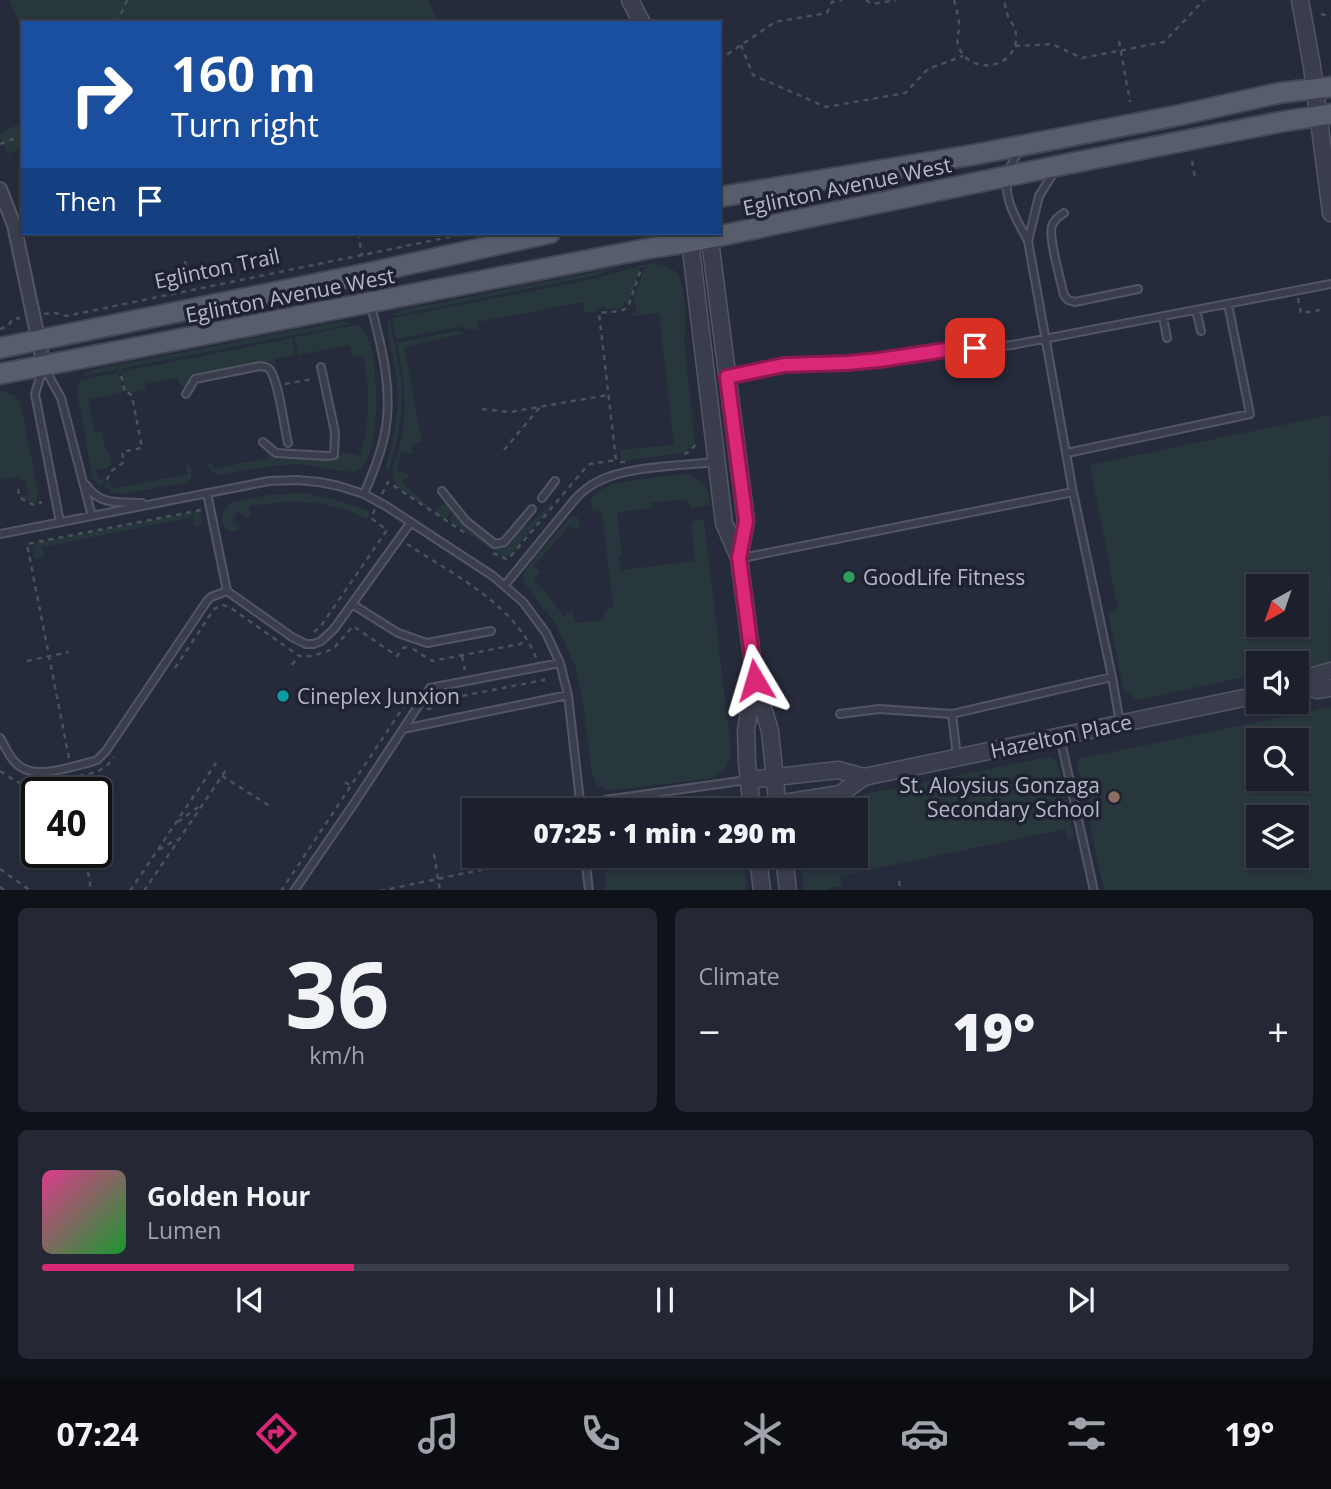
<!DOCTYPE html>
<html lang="en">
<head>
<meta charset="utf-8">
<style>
	:root { --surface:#1c202c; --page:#252834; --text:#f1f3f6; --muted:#a0a3a9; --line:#3a3e48; --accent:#db2777 }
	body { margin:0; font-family:"Open Sans",sans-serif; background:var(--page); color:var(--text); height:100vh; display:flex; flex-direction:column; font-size:26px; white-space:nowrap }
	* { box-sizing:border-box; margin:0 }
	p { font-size:23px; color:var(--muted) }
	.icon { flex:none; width:38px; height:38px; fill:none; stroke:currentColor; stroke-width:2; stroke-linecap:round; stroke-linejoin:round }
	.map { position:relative; height:890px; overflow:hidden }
	.drawer { display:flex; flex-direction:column; gap:18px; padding:18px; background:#0f1218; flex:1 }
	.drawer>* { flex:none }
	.top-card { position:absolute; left:21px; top:21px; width:700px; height:214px; border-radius:0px; box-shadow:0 2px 5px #0004,0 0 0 2px var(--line); background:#1a4fa0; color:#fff; overflow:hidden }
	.needle { width:46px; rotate:220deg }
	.buttons { position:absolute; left:1246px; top:574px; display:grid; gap:14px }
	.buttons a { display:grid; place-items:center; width:63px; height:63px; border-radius:0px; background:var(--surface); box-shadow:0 2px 5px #0004,0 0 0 2px var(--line); font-size:35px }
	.speed { position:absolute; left:21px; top:777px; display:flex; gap:14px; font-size:35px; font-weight:700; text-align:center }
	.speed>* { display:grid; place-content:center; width:91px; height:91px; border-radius:50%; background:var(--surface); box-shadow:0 2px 5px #0004,0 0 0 2px var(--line); line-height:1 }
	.speed .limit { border:4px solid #111; border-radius:10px; background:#fff; color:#111 }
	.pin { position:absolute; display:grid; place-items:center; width:60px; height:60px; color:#fff; margin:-30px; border-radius:14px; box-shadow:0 4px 10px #0006 }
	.me { position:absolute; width:77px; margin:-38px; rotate:353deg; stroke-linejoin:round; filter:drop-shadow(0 0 5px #0008) }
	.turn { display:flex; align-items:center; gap:24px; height:147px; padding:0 35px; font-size:32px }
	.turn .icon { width:91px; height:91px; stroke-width:2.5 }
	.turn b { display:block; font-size:49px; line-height:60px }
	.then { display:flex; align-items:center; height:66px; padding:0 35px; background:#0003; gap:14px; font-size:26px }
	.big { font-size:52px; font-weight:800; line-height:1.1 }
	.drawer .tile { flex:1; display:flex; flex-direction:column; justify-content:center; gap:10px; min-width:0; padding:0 24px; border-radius:10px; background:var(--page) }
	.drawer .dial { align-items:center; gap:0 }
	.dial b { font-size:91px; line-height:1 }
	.song { display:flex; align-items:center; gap:21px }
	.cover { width:84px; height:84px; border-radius:10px; background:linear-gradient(135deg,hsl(330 70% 55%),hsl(130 70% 35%)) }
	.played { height:7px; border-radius:4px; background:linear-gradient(90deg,var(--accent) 25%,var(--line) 25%) }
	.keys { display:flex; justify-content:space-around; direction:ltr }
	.heat { display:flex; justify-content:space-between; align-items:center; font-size:38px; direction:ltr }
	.drawer .tiles { flex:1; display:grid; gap:18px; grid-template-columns:1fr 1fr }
	.tile:last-child { grid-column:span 2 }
	.trip { position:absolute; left:462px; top:798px; width:406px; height:70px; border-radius:0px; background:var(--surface); box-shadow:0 2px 5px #0004,0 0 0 2px var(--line); font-weight:800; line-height:70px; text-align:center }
	.menu { display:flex; height:112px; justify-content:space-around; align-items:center; background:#0b0d12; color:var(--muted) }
	.menu .icon { width:49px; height:49px }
	.menu .on { color:var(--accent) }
	.menu b { font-size:32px; color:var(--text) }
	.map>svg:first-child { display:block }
</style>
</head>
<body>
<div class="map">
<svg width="1331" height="891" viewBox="0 0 1331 891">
	<rect width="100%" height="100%" fill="#262b3b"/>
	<path fill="#28373c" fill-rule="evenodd" d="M9 0H428L439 23H23V30Z
		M23 122V147L8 154 0 138V133Z
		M653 263C662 265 673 267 678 275 686 286 686 328 684 342L695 443 683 453 621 461 620 450 674 445 659 313 630 316 636 311V305L633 301 645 265Z
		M641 266 629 301 624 302 622 308 607 309 603 306 596 312 585 313 583 302 477 322 479 331 458 327 396 339 392 318 589 280Z
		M620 267 597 275 393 316V314L402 310Z
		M389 320C394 340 399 361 401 381 404 411 398 441 389 470L385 469C395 438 400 407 396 375 394 357 386 339 388 321Z
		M343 321 351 324 83 376 82 375 91 370Z
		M357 325C375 338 375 369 376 390 377 408 375 462 357 471 349 474 320 466 309 465 279 463 249 469 219 476L212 472 208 467 210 460 213 469 267 458 266 450 275 458 332 460 346 452 360 456C370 423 371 389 363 356L352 357 350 345 298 355 295 339 296 337Z
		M455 331 466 333 404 347 422 442 411 444 413 454 401 452 397 471 409 475 402 482 435 512 445 502 452 510 446 520C437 513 402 493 397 486 387 472 397 455 401 440 408 407 403 375 397 343Z
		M292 338 295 355 274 359 276 367 271 362 266 361 193 375 189 379 187 386 181 387 178 378 145 384 146 389 134 392 125 391 121 372Z
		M119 372 123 392 88 400 95 432 102 431 106 452H109L112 465 107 466V468L96 470 99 480 107 478 101 485 93 480 76 387 81 380Z
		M0 391 14 395 20 402 38 492 37 500 34 503 20 496 28 494 26 480 20 481 19 476 0 480Z
		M1330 415 1331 663 1307 672 1297 671V663H1258V674L1138 700 1124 691 1108 613 1118 610 1090 465ZM1258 586H1297V625H1258Z
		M188 464 192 469 191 478 187 482 124 494 109 493 110 490 104 486 110 482 112 489 188 474 186 465Z
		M686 474C703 481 709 486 710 505L690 508 688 499 651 503 652 508 617 512 622 555H619L621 570 695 561 691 528 692 523 696 520 704 519 731 751C729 767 724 773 709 779L610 790 598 786 592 775 583 703 575 665 555 623 525 584 523 575 527 567 570 517 576 516 580 522 579 527 575 530 569 526 534 566 541 572 534 580 550 597 564 617 572 611 575 623 604 620V610L613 608 602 511 593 512C591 506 590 501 593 496 606 479 665 477 686 474Z
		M303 493C327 497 348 502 370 512L367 519C329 500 290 498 249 507L251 517 247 518 238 512 232 520 240 526 237 531H228C219 523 221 511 231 503L268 495Z
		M551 504 552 506 509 556H502L449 521 454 512C461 521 490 552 501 548 509 545 514 534 521 529 534 520 540 516 551 504Z
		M200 511 202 522 200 526 195 527 193 517 42 547 44 557 34 558 32 547 36 543Z
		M1331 707V890H1104L1077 764 1078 759ZM1258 740H1297V779H1258ZM1258 817H1297V856H1258Z
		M1049 757 1057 760V764L1059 767 1074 835 1070 839H1068L1065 829 840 876 842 886 829 888V890H804L800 856H856V810H807L817 804Z
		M714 794 715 799 611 810V806Z
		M608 856H743L747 890H605L606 859Z"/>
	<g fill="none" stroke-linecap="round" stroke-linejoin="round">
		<g stroke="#525664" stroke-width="10">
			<path id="service" d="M1019 152C994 184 1012 211 1028 241L1073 492 1112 677 1120 723
				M1064 213C1059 216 1054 220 1052 226 1048 236 1061 282 1064 295L1068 300 1075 302 1138 289
				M1028 241 1039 196 1054 172
				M1196 310 1201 331
				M1163 317 1167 338
				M45 369 61 398 92 516
				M42 371 35 394 60 522
				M729 376 784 365 847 363 879 360 946 350 1012 345 1331 284
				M186 394 195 379 260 366C264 367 267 366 270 370 279 382 284 427 288 443
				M263 442 276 453 328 456 334 455 335 432 321 367
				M1067 453 1250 414 1228 304
				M86 485C100 506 120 502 142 503
				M442 491 466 521 495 544 504 542 532 509
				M364 494C372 475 380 457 384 437 394 393 382 348 371 306
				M542 498 555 481
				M0 534 269 481 297 480 319 482 339 486 364 494 386 506 493 576 523 602 546 633 560 663 568 695 581 810
				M742 558 1073 492
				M505 585 576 498C583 491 590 485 599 481 628 466 681 466 714 462
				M227 591 292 637 306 644H314L321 641 334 629 411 522
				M352 604 398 633 427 643 491 631
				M840 714 879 709 952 714 1112 677
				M952 714 957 757
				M403 729 568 695
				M1060 737 1094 891
				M0 738C5 746 8 755 15 762 32 782 69 767 91 762L97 760 106 751 207 601 211 597 227 591 207 493
				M588 810 605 800 747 780
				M727 810 749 808
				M585 856 589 891
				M294 891 355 802 430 688 560 663"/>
		</g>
		<g stroke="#525664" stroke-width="16">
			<path id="minor" d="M0 189 14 225 44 366"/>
		</g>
		<g stroke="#525664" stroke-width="19">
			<path id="tertiary" d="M630 0 642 23
				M1300 0 1312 66 1331 213
				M689 233 724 523 739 558 755 680 770 731 778 810
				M709 233 746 521 739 558
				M1307 685 1313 676 1331 671
				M1297 687 1307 685 1317 690 1331 688
				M749 780 838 770 864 777
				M752 808 840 794 864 777 1258 695
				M752 810 747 763 746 730 754 683
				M758 856 762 891
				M784 856 788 891"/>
		</g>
		<g stroke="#434755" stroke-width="23">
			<path id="primary" d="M719 197 978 154 1180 115 1279 93 1331 87
				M0 348 369 273 550 233
				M0 374 651 248 690 242 1057 166 1280 122 1331 114"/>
		</g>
		<path stroke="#46545a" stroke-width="2.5" stroke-dasharray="5 5" stroke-linecap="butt" d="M866 0 872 4 896 0
			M954 0C956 7 958 14 959 22 960 31 955 40 959 48 971 74 1011 70 1016 41 1017 30 1013 25 1008 16 1006 11 1005 5 1004 0
			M1321 14 1331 17
			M117 23 127 0
			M1119 41 1130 102
			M741 45 753 75 826 107 905 93 928 69 963 56
			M1015 46 1052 44 1082 58 1164 42 1204 0
			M719 60 775 22 827 13 832 2 842 0
			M0 144 23 135
			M1192 161 1195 178
			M358 233 362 255
			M185 261 191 290
			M1298 298 1301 313 1320 310
			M44 314 55 313 66 316 469 233
			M0 329 8 326 13 319 20 318
			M285 384 313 379
			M482 409 510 412 608 395
			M504 450 540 407
			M684 454 689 452 697 443
			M625 462H621L616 460 599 313 621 311 628 307 642 266
			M107 480 110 472 124 462 122 452 142 448 132 396 129 393H125L120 370
			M18 489 20 498 34 505 42 502
			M382 494 388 482 465 533
			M407 544C451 573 516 605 536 658
			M493 553 506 559 510 557 587 466 590 464 616 460
			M314 632 321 626 387 530 371 518 375 509
			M413 649 432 661 520 644 526 640
			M462 656 465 670
			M27 661 69 652
			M292 665 299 655
			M175 668 214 609 223 605 231 608 299 656H312L325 652 334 648 353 626 397 656 403 648 407 647
			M427 708 430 709 436 701 544 680 542 674
			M69 758 27 544 201 510
			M0 771C22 785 22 787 48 782
			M72 775 75 793
			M79 776C94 773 105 771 114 757
			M222 776 273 808
			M345 782 351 786
			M178 822 201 805
			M159 850 177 839
			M85 852 91 891
			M434 854 440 891
			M0 869 31 891
			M899 881 901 891
			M0 887 5 891
			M130 891 216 763
			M144 891 226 770
			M281 891 408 700 411 701
			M380 891 547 856"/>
		<use href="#service" stroke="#3a3e4c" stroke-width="6"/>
		<use href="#minor" stroke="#3a3e4c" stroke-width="12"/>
		<use href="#tertiary" stroke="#3a3e4c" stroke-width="16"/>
		<use href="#primary" stroke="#585d6c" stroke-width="19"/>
	</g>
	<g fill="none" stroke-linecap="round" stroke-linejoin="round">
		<g stroke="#8e194d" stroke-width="18">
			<path id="route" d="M755 680 739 558 746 521 727 377 784 365 847 363 879 360 946 350 975 348"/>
		</g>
		<use href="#route" stroke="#db2777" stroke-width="12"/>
	</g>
	<circle fill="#2e9e5b" stroke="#1f2331" stroke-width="2.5" cx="849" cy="577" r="7"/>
	<circle fill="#0f9aa8" stroke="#1f2331" stroke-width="2.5" cx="283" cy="696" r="7"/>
	<circle fill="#8d6e63" stroke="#1f2331" stroke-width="2.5" cx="1114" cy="797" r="7"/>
	<g text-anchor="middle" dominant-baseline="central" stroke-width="7" stroke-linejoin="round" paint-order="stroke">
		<g font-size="21" fill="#b5b9c7" stroke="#1f2331">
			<text transform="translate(847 186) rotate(-12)">Eglinton Avenue West</text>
			<text transform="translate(217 268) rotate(-12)">Eglinton Trail</text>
			<text transform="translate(290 295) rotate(-11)">Eglinton Avenue West</text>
			<text transform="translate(1061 736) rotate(-12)">Hazelton Place</text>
		</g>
		<g font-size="21" fill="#b5b9c7" stroke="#1f2331" text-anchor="start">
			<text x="863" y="577">GoodLife Fitness</text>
			<text x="297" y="696">Cineplex Junxion</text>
			<text x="1100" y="785" text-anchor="end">St. Aloysius Gonzaga<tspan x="1100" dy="24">Secondary School</tspan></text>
		</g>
	</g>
</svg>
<div class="buttons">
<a><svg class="needle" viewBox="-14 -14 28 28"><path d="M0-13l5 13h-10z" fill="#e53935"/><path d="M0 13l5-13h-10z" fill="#a0a3a9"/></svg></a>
<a><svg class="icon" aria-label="sound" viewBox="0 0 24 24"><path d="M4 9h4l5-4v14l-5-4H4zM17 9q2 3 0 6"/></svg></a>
<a><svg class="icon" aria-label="search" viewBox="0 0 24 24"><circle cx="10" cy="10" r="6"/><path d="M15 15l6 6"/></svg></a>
<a><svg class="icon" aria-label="layers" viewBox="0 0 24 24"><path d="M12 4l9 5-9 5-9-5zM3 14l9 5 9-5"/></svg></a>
</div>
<div class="speed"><div class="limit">40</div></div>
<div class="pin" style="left:975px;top:348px;background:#d93025"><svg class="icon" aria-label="arrive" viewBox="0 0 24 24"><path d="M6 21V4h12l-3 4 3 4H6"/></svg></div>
<svg class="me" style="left:755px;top:680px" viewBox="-20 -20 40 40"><path d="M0-17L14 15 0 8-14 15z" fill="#db2777" stroke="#fff" stroke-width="4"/></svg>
<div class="trip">07:25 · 1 min · 290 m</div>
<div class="top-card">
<div class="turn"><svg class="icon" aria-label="right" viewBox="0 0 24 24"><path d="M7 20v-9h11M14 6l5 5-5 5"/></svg><div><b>160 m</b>Turn right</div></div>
<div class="then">Then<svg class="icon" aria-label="arrive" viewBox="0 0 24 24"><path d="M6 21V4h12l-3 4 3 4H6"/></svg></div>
</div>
</div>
<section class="drawer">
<div class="tiles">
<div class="tile dial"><b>36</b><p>km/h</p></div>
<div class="tile"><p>Climate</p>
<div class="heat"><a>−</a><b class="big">19°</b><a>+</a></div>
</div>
<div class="tile">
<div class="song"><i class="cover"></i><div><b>Golden Hour</b><p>Lumen</p></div></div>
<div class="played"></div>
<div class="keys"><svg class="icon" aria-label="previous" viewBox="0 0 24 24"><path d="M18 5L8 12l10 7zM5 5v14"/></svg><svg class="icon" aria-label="pause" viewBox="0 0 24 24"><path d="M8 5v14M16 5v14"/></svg><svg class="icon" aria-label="next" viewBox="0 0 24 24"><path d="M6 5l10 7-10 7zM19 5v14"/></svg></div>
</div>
</div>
</section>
<nav class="menu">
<b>07:24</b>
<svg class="icon on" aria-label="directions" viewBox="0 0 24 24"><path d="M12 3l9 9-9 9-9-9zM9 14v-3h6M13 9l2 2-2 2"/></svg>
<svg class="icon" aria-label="music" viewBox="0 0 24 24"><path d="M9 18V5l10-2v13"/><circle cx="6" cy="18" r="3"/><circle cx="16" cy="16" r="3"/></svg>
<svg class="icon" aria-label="phone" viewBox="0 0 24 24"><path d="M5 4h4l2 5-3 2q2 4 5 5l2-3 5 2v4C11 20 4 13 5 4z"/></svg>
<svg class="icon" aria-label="climate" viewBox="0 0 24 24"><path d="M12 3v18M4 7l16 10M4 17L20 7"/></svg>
<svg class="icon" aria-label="car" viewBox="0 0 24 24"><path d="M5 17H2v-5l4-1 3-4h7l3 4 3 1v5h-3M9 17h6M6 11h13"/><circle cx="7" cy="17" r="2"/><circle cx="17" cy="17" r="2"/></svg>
<svg class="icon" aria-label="filters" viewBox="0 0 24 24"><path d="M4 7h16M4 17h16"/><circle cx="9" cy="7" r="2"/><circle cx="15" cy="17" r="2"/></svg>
<b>19°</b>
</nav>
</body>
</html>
